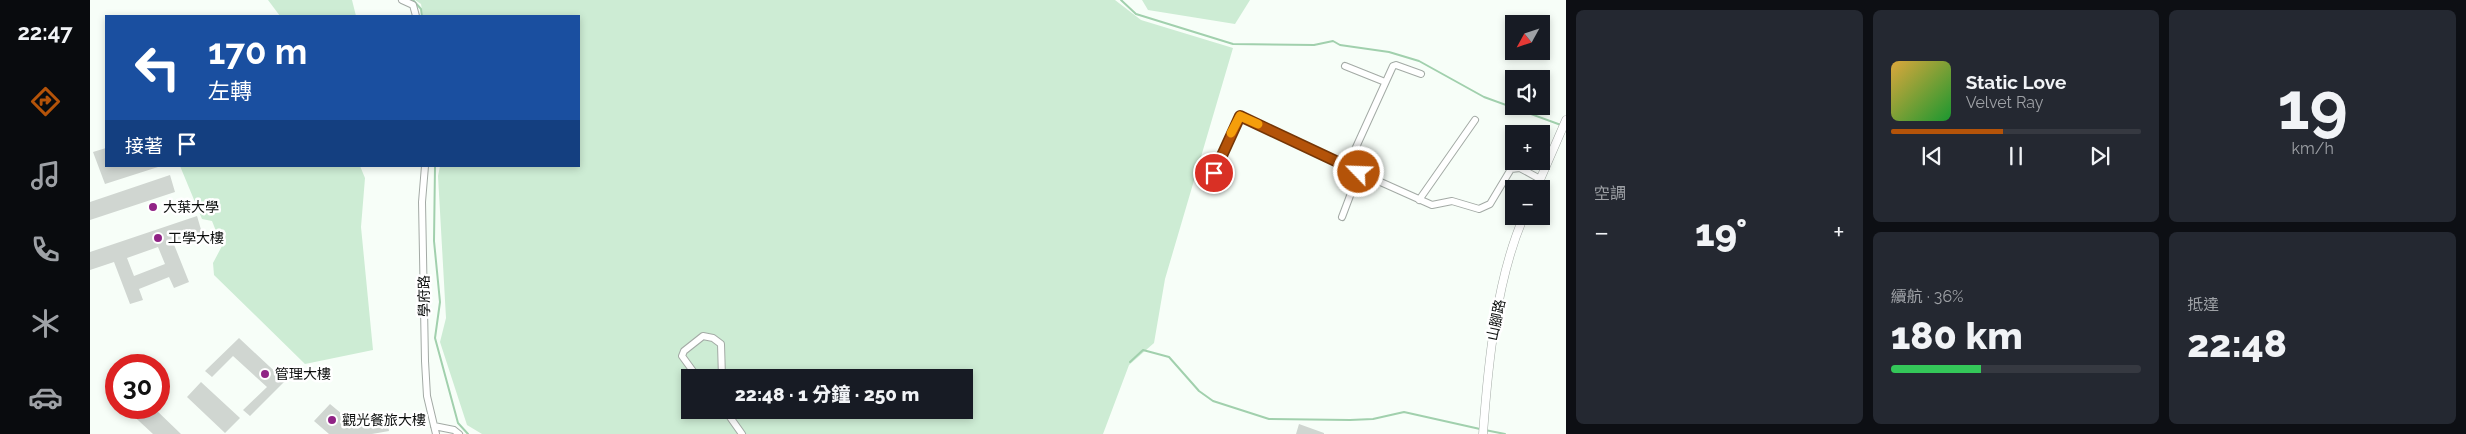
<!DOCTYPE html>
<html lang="zh-TW">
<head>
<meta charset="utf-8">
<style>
	:root { --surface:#171b24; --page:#242831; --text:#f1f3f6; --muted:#9ea1a6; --line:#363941; --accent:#b45309 }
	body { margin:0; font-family:Raleway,"Noto Sans TC",sans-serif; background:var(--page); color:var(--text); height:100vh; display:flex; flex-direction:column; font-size:19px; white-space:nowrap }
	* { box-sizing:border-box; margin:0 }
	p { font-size:16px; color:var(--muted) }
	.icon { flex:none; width:28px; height:28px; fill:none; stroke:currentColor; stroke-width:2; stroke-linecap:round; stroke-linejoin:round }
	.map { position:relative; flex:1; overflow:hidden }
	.sheet { display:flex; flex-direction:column; gap:10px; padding:10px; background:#0d0f14; width:900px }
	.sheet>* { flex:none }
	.top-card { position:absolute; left:15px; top:15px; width:475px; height:152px; border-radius:0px; box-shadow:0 2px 8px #0003; background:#1a4fa0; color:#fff; overflow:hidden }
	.needle { width:32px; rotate:230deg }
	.fabs { position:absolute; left:1415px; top:15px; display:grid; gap:10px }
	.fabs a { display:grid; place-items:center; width:45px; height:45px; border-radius:0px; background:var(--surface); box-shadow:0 2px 8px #0003; font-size:25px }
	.speed { position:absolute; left:15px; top:354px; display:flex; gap:10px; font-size:25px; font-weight:700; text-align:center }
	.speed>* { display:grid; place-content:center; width:65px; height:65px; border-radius:50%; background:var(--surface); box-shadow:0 2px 8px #0003; line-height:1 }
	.speed .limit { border:8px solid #d22; background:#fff; color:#111 }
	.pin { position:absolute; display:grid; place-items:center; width:42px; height:42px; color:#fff; margin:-21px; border:2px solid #fff; border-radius:50%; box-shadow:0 1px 5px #0007 }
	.me { position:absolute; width:55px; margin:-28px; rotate:294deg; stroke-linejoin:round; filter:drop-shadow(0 0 4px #0008) }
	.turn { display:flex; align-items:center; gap:18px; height:105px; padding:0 20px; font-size:22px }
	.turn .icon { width:65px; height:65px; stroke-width:2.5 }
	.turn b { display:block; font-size:35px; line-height:42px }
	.then { display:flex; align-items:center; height:48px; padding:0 20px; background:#0003; gap:10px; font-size:19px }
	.big { font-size:38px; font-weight:800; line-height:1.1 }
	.sheet .widget { flex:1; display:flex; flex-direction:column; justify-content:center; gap:8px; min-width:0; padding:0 18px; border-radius:8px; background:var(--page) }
	.sheet .dial { align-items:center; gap:0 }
	.dial b { font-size:65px; line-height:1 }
	.song { display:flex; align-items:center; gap:15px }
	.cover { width:60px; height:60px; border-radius:8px; background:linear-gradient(135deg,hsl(40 70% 55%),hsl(130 70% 35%)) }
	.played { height:5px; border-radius:2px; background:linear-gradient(90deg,var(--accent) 45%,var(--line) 45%) }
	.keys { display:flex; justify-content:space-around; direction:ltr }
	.heat { display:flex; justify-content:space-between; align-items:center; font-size:28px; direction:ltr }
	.charge { height:8px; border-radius:4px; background:linear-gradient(90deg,#34c759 36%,var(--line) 0) }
	.sheet .tiles { flex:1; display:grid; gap:10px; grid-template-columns:repeat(3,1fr) }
	.widget:first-child { grid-row:span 2 }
	.trip { position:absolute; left:591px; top:369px; width:292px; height:50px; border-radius:0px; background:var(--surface); box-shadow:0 2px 8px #0003; font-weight:800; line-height:50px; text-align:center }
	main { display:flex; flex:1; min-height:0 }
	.dock { display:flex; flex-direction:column; width:90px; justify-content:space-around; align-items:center; background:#090b0e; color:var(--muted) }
	.dock .icon { width:35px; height:35px }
	.dock .on { color:var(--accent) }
	.dock b { font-size:22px; color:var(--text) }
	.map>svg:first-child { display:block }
</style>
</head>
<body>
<main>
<nav class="dock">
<b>22:47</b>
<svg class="icon on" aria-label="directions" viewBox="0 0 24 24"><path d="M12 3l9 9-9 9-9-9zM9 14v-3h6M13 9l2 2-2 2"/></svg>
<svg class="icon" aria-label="music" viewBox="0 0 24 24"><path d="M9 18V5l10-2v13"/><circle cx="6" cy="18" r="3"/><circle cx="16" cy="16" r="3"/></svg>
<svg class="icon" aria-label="phone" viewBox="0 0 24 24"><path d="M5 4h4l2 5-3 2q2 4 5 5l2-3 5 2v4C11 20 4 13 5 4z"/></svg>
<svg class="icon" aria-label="climate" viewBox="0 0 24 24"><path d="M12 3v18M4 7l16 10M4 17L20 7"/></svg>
<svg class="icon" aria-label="car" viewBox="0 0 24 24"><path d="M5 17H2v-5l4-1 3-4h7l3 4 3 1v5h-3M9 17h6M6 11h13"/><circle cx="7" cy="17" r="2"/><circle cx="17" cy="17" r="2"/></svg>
</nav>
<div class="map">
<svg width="1476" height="434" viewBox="0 0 1476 434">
	<rect width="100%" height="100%" fill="#f7fef8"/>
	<path fill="#cdecd4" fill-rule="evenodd" d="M178 0H262L266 16H190Z
		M325 0H1025L1051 20 1143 48 1075 279 1064 343 1039 365 1013 434H392L377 425 350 342 356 318 348 176 350 166H489V16H333L331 4ZM600 378H875V410H600Z
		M1052 0H1160L1145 24 1058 10Z
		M90 166H270L275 178 271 227 283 350 215 364 124 275 123 263 132 246 122 221 112 219Z"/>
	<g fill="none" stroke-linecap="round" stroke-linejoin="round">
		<path stroke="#a1d0ad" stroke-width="2" d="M323 0 331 9 332 16
			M1031 0 1046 14 1143 44 1224 45 1243 41 1250 45 1299 52 1329 61 1394 97 1471 125
			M345 166 344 241 350 302 345 338 368 423 378 434
			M1040 362 1053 350 1079 357 1109 391 1123 401 1179 419 1260 420 1283 419 1314 412 1390 429
			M1395 430 1415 434"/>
	</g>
	<path fill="#d0d6d1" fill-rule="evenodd" d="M16 148V166L68 167 15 184 3 152Z
		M80 175 85 192 0 220V202Z
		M107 216 112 233 83 242 99 282 84 288 79 277 49 289 53 300 40 304 24 262 0 270V252ZM68 247 75 264 44 276 37 258Z
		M149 338 195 381 160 416 153 410 177 387 143 356 122 377 115 371Z
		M111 382 150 418 135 433 97 397Z
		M240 404 264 424 297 418 299 431 282 434H239L224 421Z
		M35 408H64L91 434H63Z
		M1209 424 1234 433V434H1206Z"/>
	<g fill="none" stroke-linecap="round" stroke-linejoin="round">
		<g stroke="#a3aaa5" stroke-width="8">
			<path id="minor" d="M312 0 323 5 326 16
				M1255 66 1295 82
				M335 166 332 202 335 361 337 396 346 434
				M1257 167 1303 66 1306 65 1331 74
				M1124 173 1150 116 1257 167 1342 205 1362 201 1389 209 1400 204 1421 169 1430 168 1450 179
				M1329 200 1385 120
				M1252 217 1269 172
				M608 378 592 356 594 351 613 336 623 338 631 344 632 378
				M635 410 652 434
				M344 426 364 430 369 434"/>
		</g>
		<g stroke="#a3aaa5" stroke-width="9">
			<path id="major" d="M1446 189 1476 120
				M1393 434C1398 365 1406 280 1434 216"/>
		</g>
		<use href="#minor" stroke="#fff" stroke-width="6"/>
		<use href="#major" stroke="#fff" stroke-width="8"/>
	</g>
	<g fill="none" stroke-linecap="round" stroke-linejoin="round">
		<g stroke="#753606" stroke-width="12">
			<path id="route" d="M1124 173 1150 116 1269 172"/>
		</g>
		<use href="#route" stroke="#b45309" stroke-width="9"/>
		<path stroke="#f59e0b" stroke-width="9" d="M1141 133 1150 116 1168 124"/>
	</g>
	<g fill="#902385" stroke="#fff" stroke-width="2">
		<circle cx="63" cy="207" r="5"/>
		<circle cx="68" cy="238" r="5"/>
		<circle cx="175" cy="374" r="5"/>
		<circle cx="242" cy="420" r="5"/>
	</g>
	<g text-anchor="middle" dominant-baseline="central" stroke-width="5" stroke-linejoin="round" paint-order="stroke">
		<g font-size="14" fill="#0b0d0c" stroke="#fff" text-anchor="start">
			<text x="73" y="207">大葉大學</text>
			<text x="78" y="238">工學大樓</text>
			<text x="185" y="374">管理大樓</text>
			<text x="252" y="420">觀光餐旅大樓</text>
		</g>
		<g font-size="14" fill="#0b0d0c" stroke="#fff">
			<text transform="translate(334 296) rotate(-91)">學府路</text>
			<text transform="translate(1406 320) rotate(-78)">山腳路</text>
		</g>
	</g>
</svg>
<div class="fabs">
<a><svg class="needle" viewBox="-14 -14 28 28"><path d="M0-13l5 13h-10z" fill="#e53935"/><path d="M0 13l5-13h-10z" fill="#9ea1a6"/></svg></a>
<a><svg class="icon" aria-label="sound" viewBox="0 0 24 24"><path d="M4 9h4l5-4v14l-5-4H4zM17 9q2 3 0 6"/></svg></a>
<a>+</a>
<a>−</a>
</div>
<div class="speed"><div class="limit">30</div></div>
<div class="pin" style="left:1124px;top:173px;background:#d93025"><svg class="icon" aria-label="arrive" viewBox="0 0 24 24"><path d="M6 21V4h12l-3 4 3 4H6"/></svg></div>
<svg class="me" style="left:1269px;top:172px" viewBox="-20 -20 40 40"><circle r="17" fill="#b45309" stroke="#fff" stroke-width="3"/><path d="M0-11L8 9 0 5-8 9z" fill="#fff"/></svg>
<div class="trip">22:48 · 1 分鐘 · 250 m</div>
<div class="top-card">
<div class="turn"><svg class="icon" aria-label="left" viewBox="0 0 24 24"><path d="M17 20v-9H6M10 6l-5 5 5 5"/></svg><div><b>170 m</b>左轉</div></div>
<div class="then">接著<svg class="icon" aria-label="arrive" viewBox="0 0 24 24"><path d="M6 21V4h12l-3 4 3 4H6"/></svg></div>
</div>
</div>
<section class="sheet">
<div class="tiles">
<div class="widget"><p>空調</p>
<div class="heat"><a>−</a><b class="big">19°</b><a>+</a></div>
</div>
<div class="widget">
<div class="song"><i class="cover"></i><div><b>Static Love</b><p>Velvet Ray</p></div></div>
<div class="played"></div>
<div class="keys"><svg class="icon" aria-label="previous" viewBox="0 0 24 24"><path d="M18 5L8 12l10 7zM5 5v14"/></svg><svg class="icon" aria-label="pause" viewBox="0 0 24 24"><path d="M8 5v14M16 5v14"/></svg><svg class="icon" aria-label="next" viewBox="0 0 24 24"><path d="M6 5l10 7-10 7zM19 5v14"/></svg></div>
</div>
<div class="widget dial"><b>19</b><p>km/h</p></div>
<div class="widget"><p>續航 · 36%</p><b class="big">180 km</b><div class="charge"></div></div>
<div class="widget"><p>抵達</p><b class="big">22:48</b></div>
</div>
</section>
</main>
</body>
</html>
